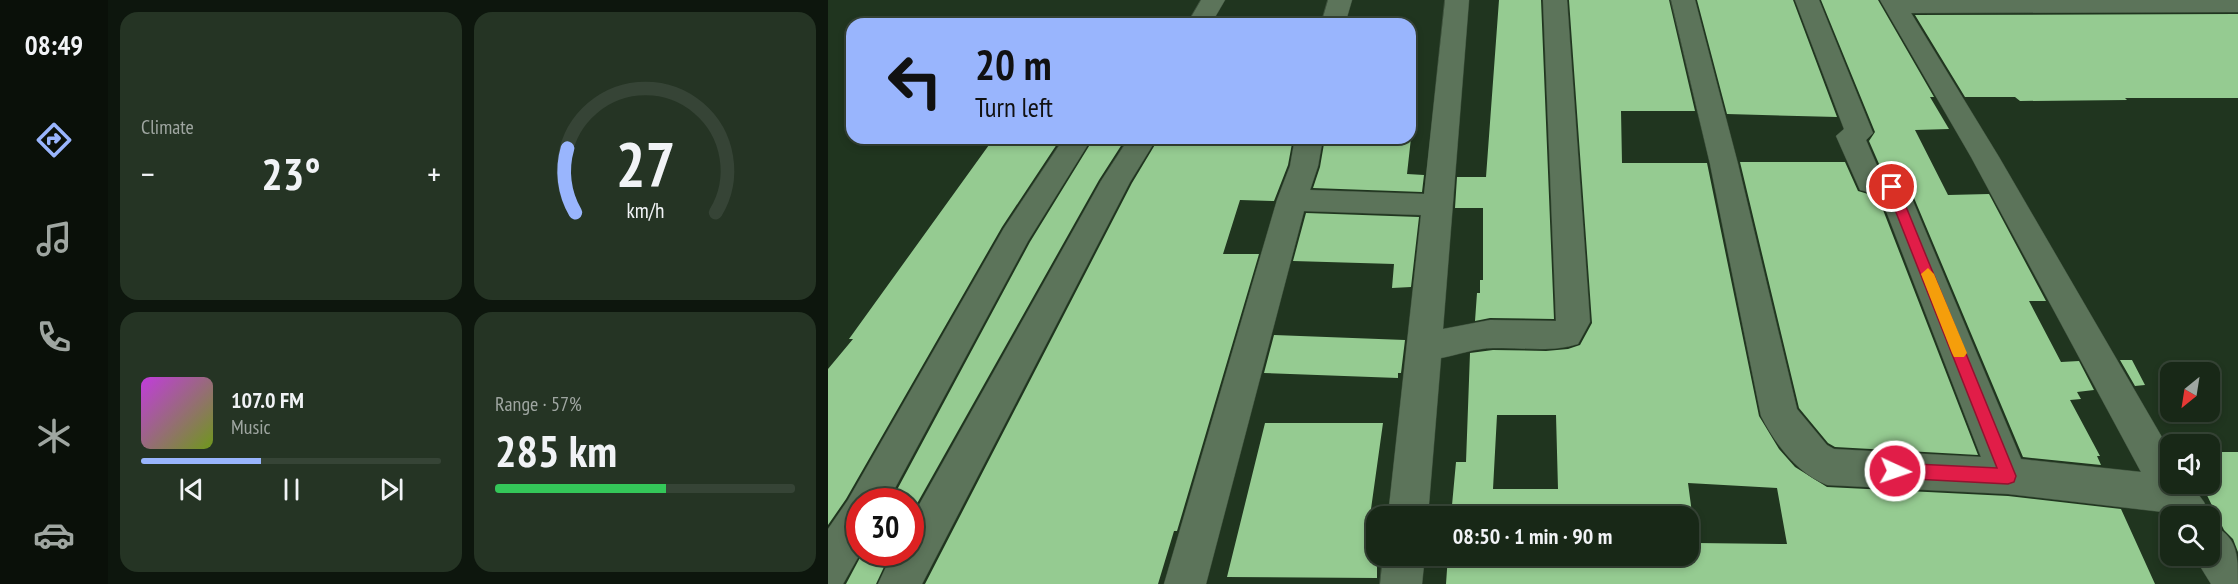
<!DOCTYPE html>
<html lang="en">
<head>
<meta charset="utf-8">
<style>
	:root { --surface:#182817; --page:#253424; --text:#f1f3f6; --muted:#9fa6a1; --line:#364436; --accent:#99b5fd }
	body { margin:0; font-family:"PT Sans Narrow",sans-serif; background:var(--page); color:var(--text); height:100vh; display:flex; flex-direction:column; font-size:22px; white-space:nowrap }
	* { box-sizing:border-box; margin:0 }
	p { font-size:20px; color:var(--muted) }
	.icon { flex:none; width:33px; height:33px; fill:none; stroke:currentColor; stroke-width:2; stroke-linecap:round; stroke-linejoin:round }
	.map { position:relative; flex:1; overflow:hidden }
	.panel { display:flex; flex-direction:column; gap:12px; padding:12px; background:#0d160d; width:720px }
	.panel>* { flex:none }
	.guide { position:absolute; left:18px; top:18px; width:570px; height:126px; border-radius:18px; box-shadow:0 3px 9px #0003,0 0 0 2px var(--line); background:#99b5fd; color:#111; overflow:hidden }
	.needle { width:39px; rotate:210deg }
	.tools { position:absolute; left:1332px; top:362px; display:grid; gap:12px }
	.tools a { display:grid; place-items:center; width:60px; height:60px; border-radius:12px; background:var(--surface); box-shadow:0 3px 9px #0003,0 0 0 2px var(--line); font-size:30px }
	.speed { position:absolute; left:18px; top:488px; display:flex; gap:12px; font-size:30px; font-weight:700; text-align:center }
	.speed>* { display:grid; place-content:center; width:78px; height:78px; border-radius:50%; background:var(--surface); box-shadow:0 3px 9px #0003,0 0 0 2px var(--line); line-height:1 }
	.speed .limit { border:9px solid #d22; background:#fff; color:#111 }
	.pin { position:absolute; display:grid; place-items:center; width:51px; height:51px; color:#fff; margin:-26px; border:3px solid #fff; border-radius:50%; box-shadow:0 2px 6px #0007 }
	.me { position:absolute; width:66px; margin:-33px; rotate:93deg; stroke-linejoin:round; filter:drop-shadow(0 0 4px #0008) }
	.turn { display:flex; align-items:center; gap:21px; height:126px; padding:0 30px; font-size:27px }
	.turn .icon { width:78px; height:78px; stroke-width:2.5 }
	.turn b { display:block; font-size:42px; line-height:51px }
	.big { font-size:45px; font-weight:800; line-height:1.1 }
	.panel .card { flex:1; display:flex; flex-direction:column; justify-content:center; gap:9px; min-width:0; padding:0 21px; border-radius:18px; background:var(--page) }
	.panel .dial { align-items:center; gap:0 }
	.dial svg { height:156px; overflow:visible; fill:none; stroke:var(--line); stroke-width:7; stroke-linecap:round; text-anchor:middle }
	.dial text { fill:var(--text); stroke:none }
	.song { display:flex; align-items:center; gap:18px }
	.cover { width:72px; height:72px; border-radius:9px; background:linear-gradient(135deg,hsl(290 70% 55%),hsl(80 70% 35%)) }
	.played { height:6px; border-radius:3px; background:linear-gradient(90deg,var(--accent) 40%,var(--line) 40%) }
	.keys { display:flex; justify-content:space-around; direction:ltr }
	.heat { display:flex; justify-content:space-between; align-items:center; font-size:33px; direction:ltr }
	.charge { height:9px; border-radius:4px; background:linear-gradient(90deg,#34c759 57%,var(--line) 0) }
	.panel .tiles { flex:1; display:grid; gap:12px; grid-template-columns:repeat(2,1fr) }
	.trip { position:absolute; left:538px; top:506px; width:333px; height:60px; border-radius:18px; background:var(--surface); box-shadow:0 3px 9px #0003,0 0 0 2px var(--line); font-weight:800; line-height:60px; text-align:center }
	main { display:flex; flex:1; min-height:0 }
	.tab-bar { display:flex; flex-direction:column; width:108px; justify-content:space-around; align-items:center; background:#0a1009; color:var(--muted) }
	.tab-bar .icon { width:42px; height:42px }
	.tab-bar .active { color:var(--accent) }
	.tab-bar b { font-size:27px; color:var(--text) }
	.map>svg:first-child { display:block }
</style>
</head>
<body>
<main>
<nav class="tab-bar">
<b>08:49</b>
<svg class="icon active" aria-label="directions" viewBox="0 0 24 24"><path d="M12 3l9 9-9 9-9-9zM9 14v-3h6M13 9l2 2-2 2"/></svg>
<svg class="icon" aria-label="music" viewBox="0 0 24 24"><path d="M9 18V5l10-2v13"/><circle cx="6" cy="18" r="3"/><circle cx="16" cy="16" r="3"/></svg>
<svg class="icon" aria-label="phone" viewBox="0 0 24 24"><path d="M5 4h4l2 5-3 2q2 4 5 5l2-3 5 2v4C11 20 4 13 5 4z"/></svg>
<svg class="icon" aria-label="climate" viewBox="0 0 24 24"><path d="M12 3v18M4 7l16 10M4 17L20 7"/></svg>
<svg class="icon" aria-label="car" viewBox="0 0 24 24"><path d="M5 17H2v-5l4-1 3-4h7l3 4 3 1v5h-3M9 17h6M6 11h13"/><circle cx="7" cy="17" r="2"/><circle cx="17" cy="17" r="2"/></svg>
</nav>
<section class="panel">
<div class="tiles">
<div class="card"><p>Climate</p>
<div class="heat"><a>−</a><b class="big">23°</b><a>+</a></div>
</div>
<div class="card dial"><svg viewBox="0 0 100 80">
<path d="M14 69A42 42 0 1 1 86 69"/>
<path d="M14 69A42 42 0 0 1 10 36" stroke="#99b5fd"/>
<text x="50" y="56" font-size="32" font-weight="700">27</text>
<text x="50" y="72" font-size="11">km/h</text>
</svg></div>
<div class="card">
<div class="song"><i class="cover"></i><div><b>107.0 FM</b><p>Music</p></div></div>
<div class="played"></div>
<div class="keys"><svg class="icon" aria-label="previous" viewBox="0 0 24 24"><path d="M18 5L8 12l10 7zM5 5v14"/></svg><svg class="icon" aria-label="pause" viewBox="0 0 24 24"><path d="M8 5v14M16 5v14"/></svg><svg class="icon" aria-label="next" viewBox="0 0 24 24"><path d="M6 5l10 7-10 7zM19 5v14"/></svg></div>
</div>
<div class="card"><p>Range · 57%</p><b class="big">285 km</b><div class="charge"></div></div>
</div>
</section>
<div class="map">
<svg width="1410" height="584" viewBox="0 0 1410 584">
	<rect width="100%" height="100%" fill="#20351f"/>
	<path fill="#95cb91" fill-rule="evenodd" d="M671 0H713L726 319 662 318 647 321 649 293H652V280H655V208H627L629 177H658Z
		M741 0H841L867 111H793L794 163H879L931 416 951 449 967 467 999 487 1180 496 1293 509 1327 584H618L620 555H861V516H623L628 462H638L642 353 665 350 718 351 740 349 752 345 764 323ZM669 415H728L730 489H665ZM860 483 949 488 959 544 868 543Z
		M869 0H965L1009 117 899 114Z
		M993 0H1050L1106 97H1102L1121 129 1087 130 1120 195 1161 194 1218 301H1201L1233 362 1251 361 1266 390 1249 392 1253 399 1242 400 1272 456H1269L1273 465 1195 457 1081 186 1075 178 1055 173 1041 141 1047 132Z
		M1410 14V98H1297L1299 100 1192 101 1187 97H1137L1087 15Z
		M166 138H233L174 227 18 499 0 525V369L25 339H21Z
		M266 138H298L271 180 82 516V501H63L202 242Z
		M331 138H465L460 165 446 201 412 200 395 254H431L349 531H346L330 584H97L304 183Z
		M497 138H583L579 174 596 175 594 192 485 188 492 167Z
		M912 162H1017L1030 191 1050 197 1150 455 1007 447 1000 443 971 408Z
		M478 213 591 217 583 287 564 288 566 264 465 261Z
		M446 335 577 340 573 373H570V378L436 373Z
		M1292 360H1304L1317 385 1307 386Z
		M437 423H555L543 509H554V516H549V578L399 577Z
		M1382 452H1410V552L1405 539 1396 530 1373 483H1382Z
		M35 552H63L48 584H18Z"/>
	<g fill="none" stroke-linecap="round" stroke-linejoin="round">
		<g stroke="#3e513d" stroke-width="1">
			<path id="minor" d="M373 0H397L383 24H359Z
				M500 0H524L517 24H493Z
				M617 0H641L615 329 662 320 728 321 715 0H739L762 322 750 344C722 353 694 347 665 348 648 348 629 355 613 358L600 516H560L593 215 476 211 378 584H336L449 200 462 166 467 138H495L490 166 482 190 596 194Z
				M843 0H867L910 164 969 409 999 445 1006 449 1153 457 1052 195 1032 190 1008 136 1016 129 967 0H991L1045 133 1038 140 1053 175 1074 180 1079 187 1193 459 1313 472 1143 157 1052 0H1410V12L1083 13 1171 157 1342 451V483H1362L1376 502 1382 516V518V516H1342V522L1335 512 1180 494 999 485C970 474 947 444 933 416L882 164Z
				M236 138H264L200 241 60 501H32L33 552 15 584H0V529L20 500 176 228Z
				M301 138H329L302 182 94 584H50L65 552H82V521L273 181Z
				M1382 524C1410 536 1410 555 1410 584H1383L1367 558 1366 555H1382Z
				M555 555H597L594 584H552Z"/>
		</g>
		<use href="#minor" fill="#5c745a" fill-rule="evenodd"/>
	</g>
	<path fill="#e11d48" stroke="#92132f" stroke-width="1.5" d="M1064 182 1070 187 1188 476 1186 482 1180 484 1067 478 1061 476 1059 471 1061 466 1067 463 1169 468 1058 187Z"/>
	<path fill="#f59e0b" d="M1100 268 1106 274 1139 353 1136 357H1126L1124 353 1093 274Z"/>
</svg>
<div class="tools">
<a><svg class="needle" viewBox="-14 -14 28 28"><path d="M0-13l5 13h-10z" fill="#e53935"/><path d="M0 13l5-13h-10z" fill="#9fa6a1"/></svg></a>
<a><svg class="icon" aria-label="sound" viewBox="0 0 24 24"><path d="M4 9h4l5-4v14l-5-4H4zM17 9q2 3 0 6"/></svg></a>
<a><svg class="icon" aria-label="search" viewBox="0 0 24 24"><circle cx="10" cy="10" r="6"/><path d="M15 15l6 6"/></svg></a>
</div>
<div class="speed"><div class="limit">30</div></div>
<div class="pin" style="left:1064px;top:187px;background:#d93025"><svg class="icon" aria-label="arrive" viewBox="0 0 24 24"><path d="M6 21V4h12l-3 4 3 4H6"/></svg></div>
<svg class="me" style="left:1067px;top:471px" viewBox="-20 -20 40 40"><circle r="17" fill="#e11d48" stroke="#fff" stroke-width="3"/><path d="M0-11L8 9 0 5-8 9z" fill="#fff"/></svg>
<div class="trip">08:50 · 1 min · 90 m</div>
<div class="guide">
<div class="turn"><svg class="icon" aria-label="left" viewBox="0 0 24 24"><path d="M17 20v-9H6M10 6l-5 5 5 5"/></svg><div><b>20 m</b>Turn left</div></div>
</div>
</div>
</main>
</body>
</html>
